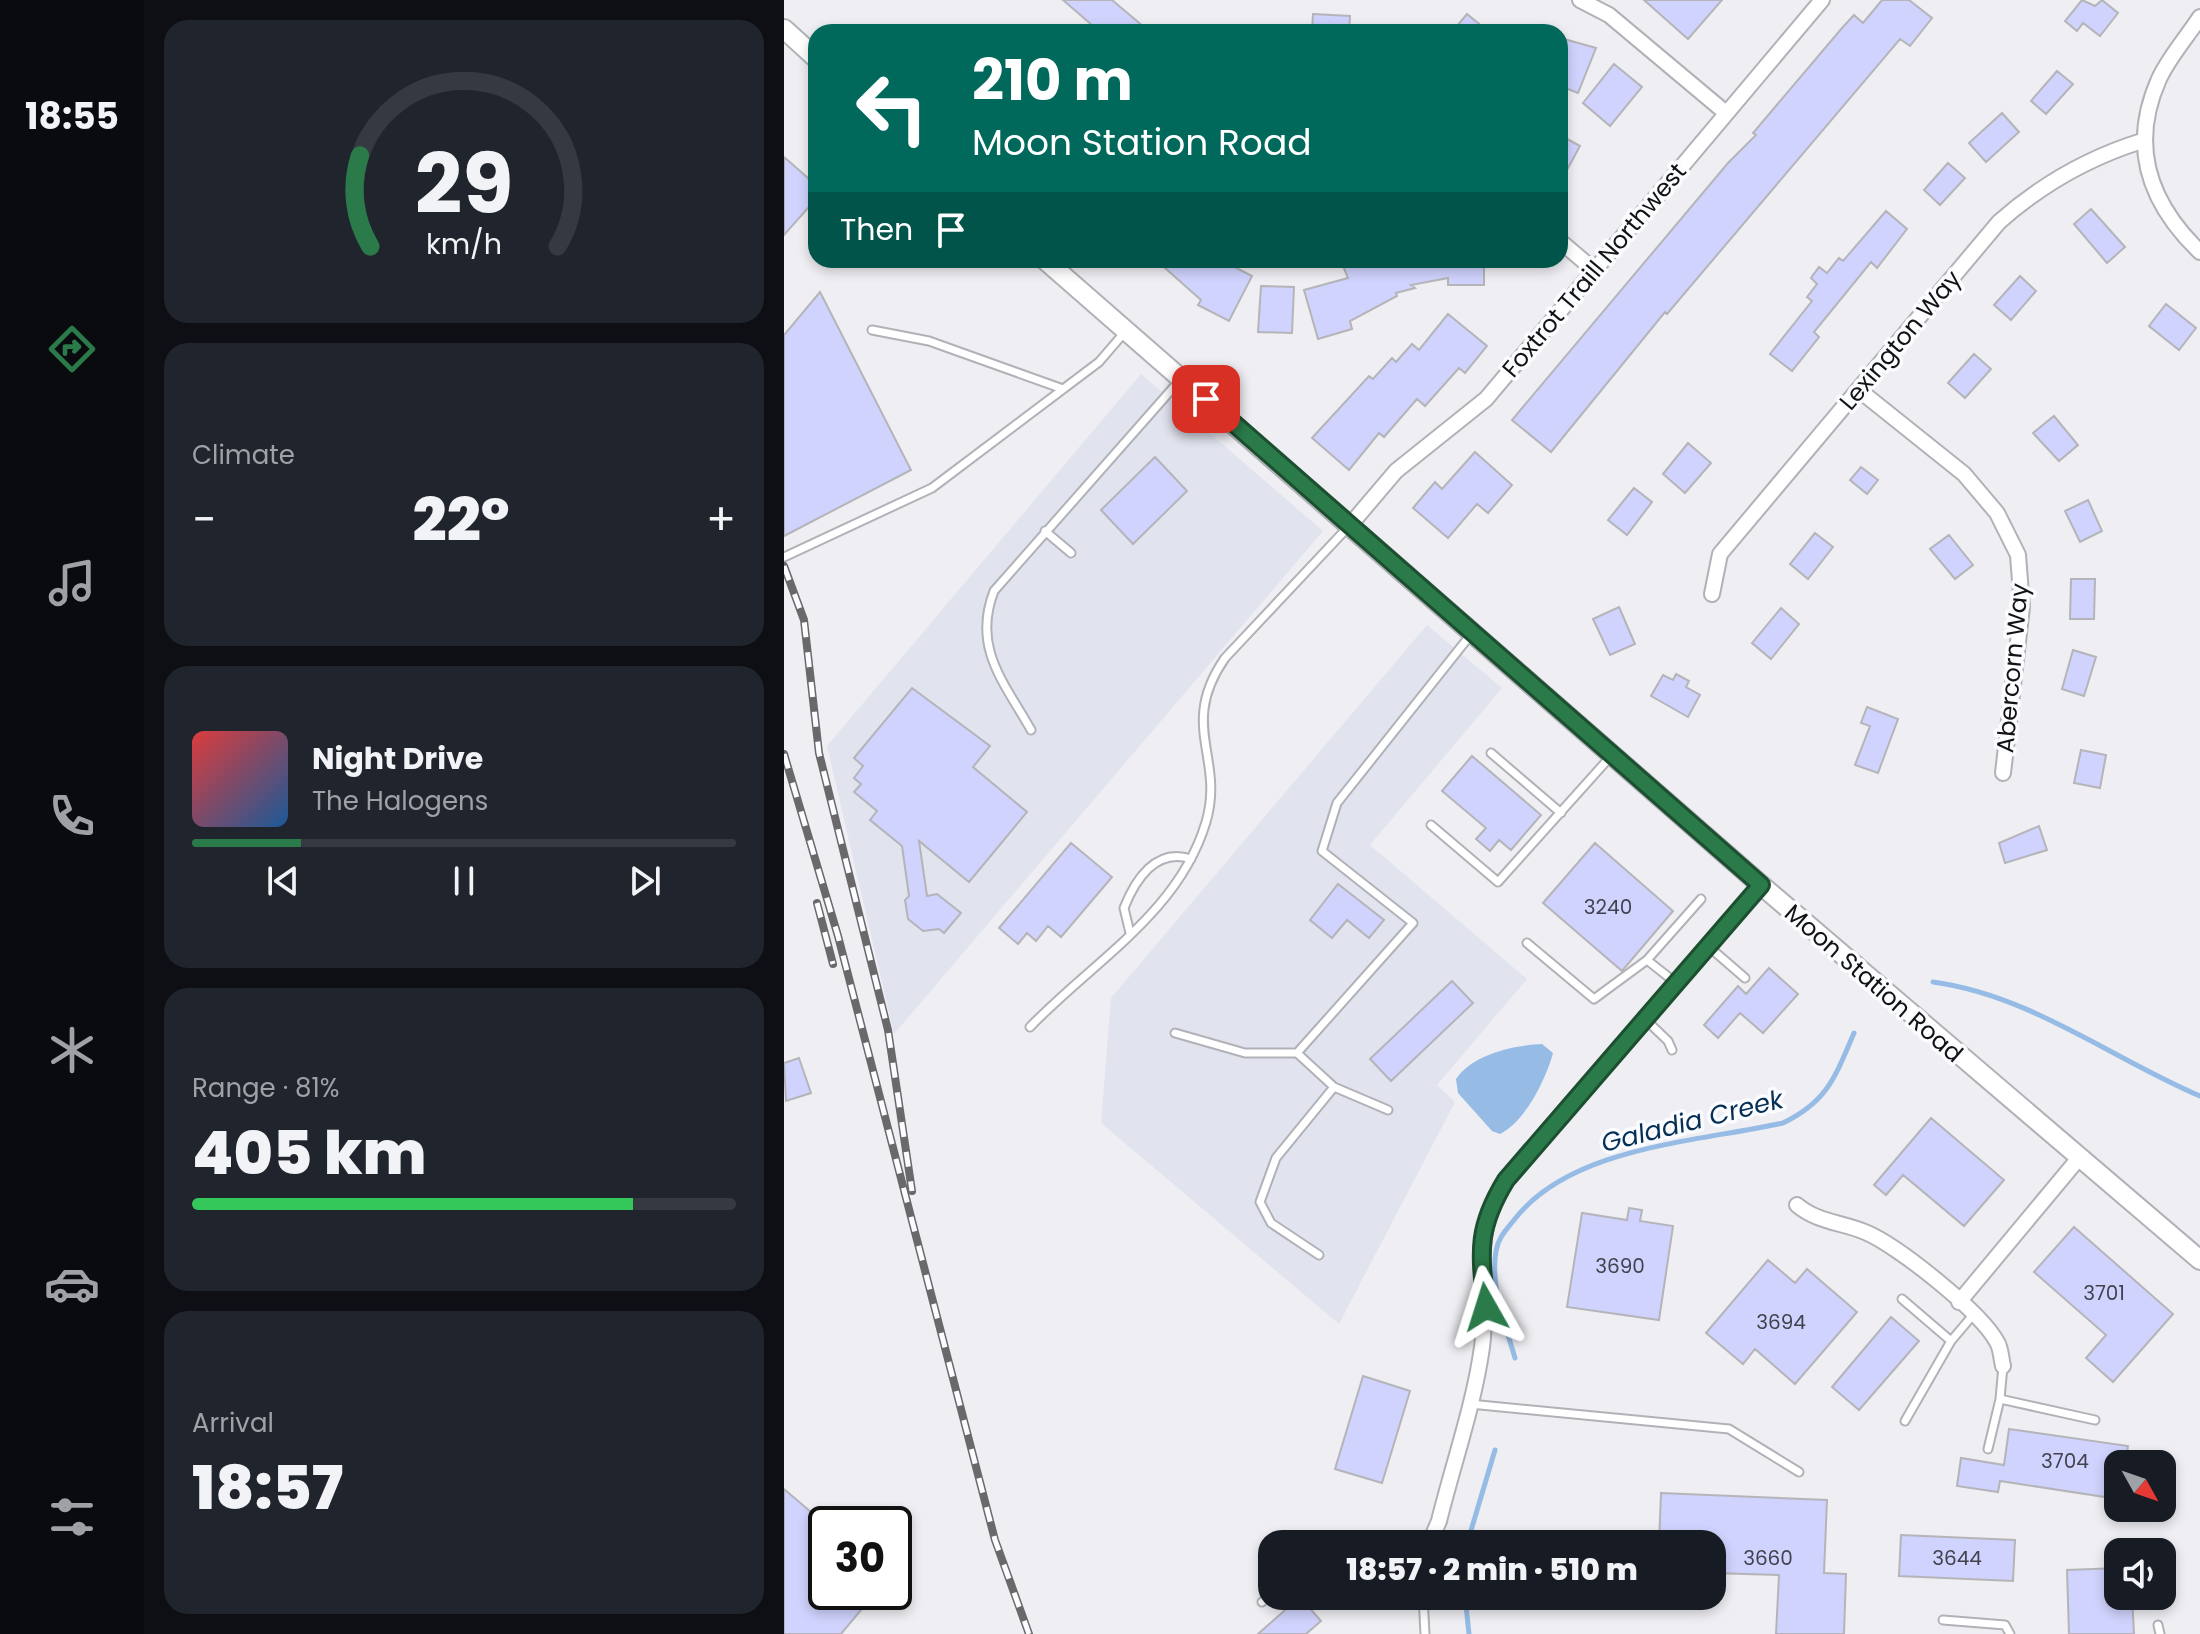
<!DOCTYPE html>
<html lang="en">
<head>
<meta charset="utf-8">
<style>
	:root { --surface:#171b24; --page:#20242c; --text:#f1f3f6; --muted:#9ea1a6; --line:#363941; --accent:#2b7a4a }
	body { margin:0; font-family:Poppins,sans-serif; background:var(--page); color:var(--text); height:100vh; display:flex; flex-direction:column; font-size:30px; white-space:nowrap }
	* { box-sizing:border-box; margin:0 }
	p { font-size:26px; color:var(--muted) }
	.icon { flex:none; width:44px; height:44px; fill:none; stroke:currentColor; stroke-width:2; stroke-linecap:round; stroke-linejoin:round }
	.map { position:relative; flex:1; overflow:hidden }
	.drawer { display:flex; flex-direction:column; gap:20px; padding:20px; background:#0d0f14; width:640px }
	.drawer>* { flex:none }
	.guide { position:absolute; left:24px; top:24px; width:760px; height:244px; border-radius:24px; box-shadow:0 4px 12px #0003; background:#00695c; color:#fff; overflow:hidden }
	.needle { width:52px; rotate:130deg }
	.fabs { position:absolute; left:1320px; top:1450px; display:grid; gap:16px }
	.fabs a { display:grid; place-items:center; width:72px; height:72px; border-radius:16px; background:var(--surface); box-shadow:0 4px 12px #0003; font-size:40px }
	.speed { position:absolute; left:24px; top:1506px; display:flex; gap:16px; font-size:40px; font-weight:700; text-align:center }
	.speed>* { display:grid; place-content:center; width:104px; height:104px; border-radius:50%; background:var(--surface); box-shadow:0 4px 12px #0003; line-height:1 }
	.speed .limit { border:4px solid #111; border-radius:12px; background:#fff; color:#111 }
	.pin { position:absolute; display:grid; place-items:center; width:68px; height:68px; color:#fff; margin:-34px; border-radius:16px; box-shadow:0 4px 12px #0006 }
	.me { position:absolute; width:88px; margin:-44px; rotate:354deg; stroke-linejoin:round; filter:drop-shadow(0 0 6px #0008) }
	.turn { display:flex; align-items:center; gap:28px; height:168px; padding:0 32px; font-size:36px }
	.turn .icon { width:104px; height:104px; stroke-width:2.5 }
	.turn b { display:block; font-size:56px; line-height:68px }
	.then { display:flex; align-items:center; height:76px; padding:0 32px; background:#0003; gap:16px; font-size:30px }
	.big { font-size:60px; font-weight:800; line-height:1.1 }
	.drawer .tile { flex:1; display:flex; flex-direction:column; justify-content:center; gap:12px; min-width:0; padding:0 28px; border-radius:24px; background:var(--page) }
	.drawer .dial { align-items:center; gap:0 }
	.dial svg { height:208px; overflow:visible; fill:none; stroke:var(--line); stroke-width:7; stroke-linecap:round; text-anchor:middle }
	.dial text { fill:var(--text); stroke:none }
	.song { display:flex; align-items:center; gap:24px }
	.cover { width:96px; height:96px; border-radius:12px; background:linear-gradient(135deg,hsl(0 70% 55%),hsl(210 70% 35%)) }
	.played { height:8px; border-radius:4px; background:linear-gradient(90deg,var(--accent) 20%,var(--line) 20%) }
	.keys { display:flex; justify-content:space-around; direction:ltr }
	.heat { display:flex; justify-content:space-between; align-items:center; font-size:44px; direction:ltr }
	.charge { height:12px; border-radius:6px; background:linear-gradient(90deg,#34c759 81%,var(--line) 0) }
	.trip { position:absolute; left:474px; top:1530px; width:468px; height:80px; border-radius:24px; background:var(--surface); box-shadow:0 4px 12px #0003; font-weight:800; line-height:80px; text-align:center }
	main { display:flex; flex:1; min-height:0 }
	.menu { display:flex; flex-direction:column; width:144px; justify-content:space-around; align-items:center; background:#090b0e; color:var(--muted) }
	.menu .icon { width:56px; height:56px }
	.menu .active { color:var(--accent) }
	.menu b { font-size:36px; color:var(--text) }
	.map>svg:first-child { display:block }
</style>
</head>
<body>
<main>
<nav class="menu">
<b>18:55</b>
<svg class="icon active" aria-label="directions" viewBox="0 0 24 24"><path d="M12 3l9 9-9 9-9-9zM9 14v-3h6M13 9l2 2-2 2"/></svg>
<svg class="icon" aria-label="music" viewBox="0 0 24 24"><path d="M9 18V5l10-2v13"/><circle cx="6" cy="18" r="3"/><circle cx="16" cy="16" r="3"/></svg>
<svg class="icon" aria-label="phone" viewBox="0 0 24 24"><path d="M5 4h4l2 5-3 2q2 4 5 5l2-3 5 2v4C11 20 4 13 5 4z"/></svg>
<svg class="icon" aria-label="climate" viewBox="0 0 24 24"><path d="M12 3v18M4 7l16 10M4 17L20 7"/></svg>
<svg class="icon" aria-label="car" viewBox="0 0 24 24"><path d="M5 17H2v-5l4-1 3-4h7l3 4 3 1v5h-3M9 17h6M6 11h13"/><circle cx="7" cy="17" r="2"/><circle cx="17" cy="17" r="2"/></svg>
<svg class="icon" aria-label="filters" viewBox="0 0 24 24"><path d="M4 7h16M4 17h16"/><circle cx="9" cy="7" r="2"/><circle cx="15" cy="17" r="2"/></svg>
</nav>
<section class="drawer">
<div class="tile dial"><svg viewBox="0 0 100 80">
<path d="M14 69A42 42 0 1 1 86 69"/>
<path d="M14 69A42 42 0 0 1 10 34" stroke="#2b7a4a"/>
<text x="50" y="56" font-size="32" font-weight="700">29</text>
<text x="50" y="72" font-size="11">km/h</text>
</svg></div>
<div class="tile"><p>Climate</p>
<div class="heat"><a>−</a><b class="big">22°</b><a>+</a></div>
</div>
<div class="tile">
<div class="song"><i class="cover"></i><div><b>Night Drive</b><p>The Halogens</p></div></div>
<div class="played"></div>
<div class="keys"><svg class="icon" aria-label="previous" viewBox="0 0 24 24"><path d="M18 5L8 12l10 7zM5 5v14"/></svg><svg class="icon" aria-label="pause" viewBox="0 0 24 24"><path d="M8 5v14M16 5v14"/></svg><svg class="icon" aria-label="next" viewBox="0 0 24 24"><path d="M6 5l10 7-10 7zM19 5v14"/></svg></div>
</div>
<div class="tile"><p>Range · 81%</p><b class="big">405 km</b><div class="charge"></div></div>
<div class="tile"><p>Arrival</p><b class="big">18:57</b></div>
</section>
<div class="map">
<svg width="1416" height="1634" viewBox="0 0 1416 1634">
	<rect width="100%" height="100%" fill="#eeeef3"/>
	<path fill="#e1e3ef" d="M357 374 539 531 110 1034 43 746Z
		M643 625 718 688 586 845 743 979 653 1085 671 1102 555 1324 317 1123 327 998Z"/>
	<path fill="#96bce6" d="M758 1044 769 1053C762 1079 741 1122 716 1134L708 1131 674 1093 672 1079C688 1054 731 1045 758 1044Z"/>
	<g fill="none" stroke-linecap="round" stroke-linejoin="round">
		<path stroke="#96bce6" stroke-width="5" d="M1149 982C1246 995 1327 1058 1416 1096
			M731 1358C721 1324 706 1287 712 1251 714 1238 722 1230 730 1220 787 1146 914 1142 999 1123 1044 1101 1051 1077 1070 1033
			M683 1544 711 1450
			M681 1596 685 1634"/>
	</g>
	<path fill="#d0d3fd" stroke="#b4b4b9" stroke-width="2" d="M279 0H328L366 32H316Z
		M860 0H938L904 39Z
		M1098 0H1125L1148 18 1126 46 1116 39 883 314 881 312 767 452 728 420 944 163 972 135 969 133 1058 28 1070 15 1079 23Z
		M1298 0 1311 6 1318 0 1334 13 1316 36 1299 23 1293 31 1281 21Z
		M529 14 566 16 565 32H528Z
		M683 14 705 32H668Z
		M780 39 812 48 794 93 776 86V48Z
		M830 64 858 87 826 126 799 103Z
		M1273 71 1289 84 1262 114 1247 101Z
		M1218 113 1235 132 1202 162 1185 143Z
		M776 135 796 146 776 183Z
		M0 157 32 185V199L0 235Z
		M1164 163 1181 178 1156 205 1140 190Z
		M1307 209 1341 247 1323 263 1290 224Z
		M1102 211 1123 229 1093 268 1087 262 1030 332 1035 337 1008 371 986 354 1028 301 1023 297 1033 284 1027 278 1035 267 1043 273 1055 258 1059 261Z
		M372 260H437L468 276 445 321 414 305 417 300Z
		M571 260H700V285H664V278L627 285 631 288 612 293 613 296 566 321 568 329 534 339 520 290 564 278 559 266Z
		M1236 276 1252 291 1227 320 1210 305Z
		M477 286 510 287 508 333 474 332Z
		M36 292 127 470 0 536V335Z
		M1382 304 1412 328 1395 350 1365 326Z
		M664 314 703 346 681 373 675 368 641 406 633 399 600 437 595 433 565 470 528 438 585 376 589 379 608 358 612 362 628 344 635 350Z
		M1190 354 1207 369 1181 398 1164 383Z
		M1270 416 1294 445 1275 461 1249 433Z
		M904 443 927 463 901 493 879 474Z
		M691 452 728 485 704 513 693 504 664 538 629 508 651 482 658 489Z
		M371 457 403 491 349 544 317 510Z
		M1077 467 1094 480 1083 494 1066 480Z
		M850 488 868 502 843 535 824 520Z
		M1304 500 1318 531 1296 542 1281 511Z
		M1031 533 1049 547 1024 579 1006 564Z
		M1165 535 1189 565 1171 579 1146 549Z
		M1287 579H1311L1310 619H1286Z
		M835 607 851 644 826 655 809 619Z
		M997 608 1015 624 987 659 968 643Z
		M1289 650 1312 657 1300 696 1278 689Z
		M892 674 905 681 902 687 916 695 904 717 867 696 879 675 889 680Z
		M128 688 206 746 189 767 243 812 185 882 135 841 143 896 153 894 177 913 160 933 155 929 139 931 124 919 121 900 125 896 118 846 86 820 93 811 70 792 77 784 70 778 79 766 70 758Z
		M1083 707 1114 719 1094 773 1071 765 1086 726 1077 723Z
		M1297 750 1322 755 1316 788 1290 783Z
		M688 756 757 815 727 850 715 840 706 851 692 839 702 828 658 791Z
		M1255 826 1263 850 1221 863 1215 843Z
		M287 843 328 877 277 937 264 926 252 941 243 933 234 944 215 928Z
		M811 843 889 911 838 971 759 903Z
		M554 884 600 920 585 938 563 920 548 938 526 920Z
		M985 968 1014 994 979 1033 956 1013 934 1038 920 1025 954 986 962 994Z
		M668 981 689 1003 607 1081 586 1059Z
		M15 1058 27 1093 2 1101 0 1063Z
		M1147 1118 1220 1180 1180 1226 1119 1175 1102 1195 1090 1185Z
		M845 1208 858 1210 856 1221 889 1226 875 1320 783 1307 798 1213 843 1220Z
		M1290 1227 1389 1314 1329 1382 1302 1358 1322 1335 1250 1272Z
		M984 1260 1011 1283 1023 1269 1073 1312 1011 1384 971 1349 959 1364 922 1333Z
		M1107 1317 1135 1341 1075 1410 1048 1387Z
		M579 1376 626 1391 598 1483 551 1469Z
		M1225 1429 1344 1446 1341 1464H1334V1499L1216 1481 1214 1492 1173 1486 1177 1458 1220 1465Z
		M0 1489 42 1525V1592H92L57 1634H0Z
		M877 1493 1043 1500 1040 1573 1062 1574 1060 1634H992L995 1575 928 1573V1544H875Z
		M1117 1535 1231 1540 1229 1581 1115 1576Z
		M1334 1568V1596H1348L1350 1634H1285L1283 1570Z
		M516 1597 537 1621 522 1634H474Z"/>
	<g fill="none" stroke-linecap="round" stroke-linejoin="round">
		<g stroke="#b1b2b7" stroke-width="11">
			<path id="service" d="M88 330 145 341 279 389
				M261 531 287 553
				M0 557 148 488 315 362 340 333
				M247 730C220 682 188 648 210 591L396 380
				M707 753 777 813
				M647 825 714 882 827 756
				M346 933 340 908C351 880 372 847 407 859
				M743 943 810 999 863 960 917 899
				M924 946 961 978
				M863 960 892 983
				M861 1019 884 1041 888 1050
				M246 1027C308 962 395 913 422 822 441 757 394 726 441 658L566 525
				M391 1033 461 1053H513L629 923 538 851 553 803 688 633
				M513 1053 550 1087 604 1110
				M535 1255 487 1223 476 1202 492 1158 550 1087
				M1118 1299 1167 1341
				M1216 1399 1311 1420
				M686 1404 945 1429 1015 1472
				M1121 1421 1167 1341 1189 1315
				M1204 1449 1216 1399 1219 1366
				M547 1596 551 1600
				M639 1596 641 1634
				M478 1602 488 1594
				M1159 1620 1221 1625 1226 1634
				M1374 1625 1376 1634"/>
		</g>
		<g stroke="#b1b2b7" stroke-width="18">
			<path id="minor" d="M796 0 825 15 942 113
				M1416 17C1403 37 1385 57 1375 79 1345 146 1365 203 1416 252
				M776 241 810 270
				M1075 390 1180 474 1213 513 1234 555 1238 607 1219 773
				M567 524 612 471 702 399 1038 0
				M928 594 936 554 1215 222C1258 184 1303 158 1358 141
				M1013 1205C1033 1222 1057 1222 1081 1232 1113 1245 1197 1312 1213 1342 1217 1348 1217 1358 1219 1366
				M1175 1302 1295 1158
				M645 1544 655 1521C669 1464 690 1405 698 1347 707 1278 682 1245 722 1180L977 885"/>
		</g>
		<g stroke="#b1b2b7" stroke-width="22">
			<path id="tertiary" d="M0 29 32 58
				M261 260 977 885 1416 1260"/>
		</g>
		<use href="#service" stroke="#fff" stroke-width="7"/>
		<use href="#minor" stroke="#fff" stroke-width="14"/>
		<use href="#tertiary" stroke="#fff" stroke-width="18"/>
		<g stroke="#69696c" stroke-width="8">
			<path id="rail" d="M0 566 20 620 35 753 104 1030 128 1191
				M0 754 54 936 211 1540 245 1634
				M33 903 49 964"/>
		</g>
		<use href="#rail" stroke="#fbfcff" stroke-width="5" stroke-dasharray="15" stroke-linecap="butt"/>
	</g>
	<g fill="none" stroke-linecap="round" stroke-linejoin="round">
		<g stroke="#1c4f30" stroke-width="20">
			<path id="route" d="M422 399 977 885 722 1180C692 1229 696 1252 702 1307"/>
		</g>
		<use href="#route" stroke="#2b7a4a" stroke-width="14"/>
	</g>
	<g text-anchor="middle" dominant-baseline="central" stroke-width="7" stroke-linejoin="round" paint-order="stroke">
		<g font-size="20" fill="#42424e">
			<text x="824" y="907">3240</text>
			<text x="836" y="1266">3690</text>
			<text x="1320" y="1293">3701</text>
			<text x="997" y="1322">3694</text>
			<text x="1281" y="1461">3704</text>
			<text x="984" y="1558">3660</text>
			<text x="1173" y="1558">3644</text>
		</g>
		<g font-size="24" fill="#121214" stroke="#fbfcff">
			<text transform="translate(810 270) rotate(-50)">Foxtrot Traill Northwest</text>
			<text transform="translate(1116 340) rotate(-50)">Lexington Way</text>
			<text transform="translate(1228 668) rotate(-85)">Abercorn Way</text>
			<text transform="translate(1090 983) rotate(41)">Moon Station Road</text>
		</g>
		<g font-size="26" font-style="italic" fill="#062f55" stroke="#fbfcff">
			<text transform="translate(908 1121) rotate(-14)">Galadia Creek</text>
		</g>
	</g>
</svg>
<div class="fabs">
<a><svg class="needle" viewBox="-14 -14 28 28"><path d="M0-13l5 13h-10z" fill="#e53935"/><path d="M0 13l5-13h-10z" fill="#9ea1a6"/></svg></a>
<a><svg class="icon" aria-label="sound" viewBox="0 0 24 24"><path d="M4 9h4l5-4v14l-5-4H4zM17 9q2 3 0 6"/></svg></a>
</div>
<div class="speed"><div class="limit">30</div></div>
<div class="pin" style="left:422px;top:399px;background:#d93025"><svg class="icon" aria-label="arrive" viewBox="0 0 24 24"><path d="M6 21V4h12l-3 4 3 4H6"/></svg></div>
<svg class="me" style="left:702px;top:1307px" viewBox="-20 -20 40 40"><path d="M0-17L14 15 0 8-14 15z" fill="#2b7a4a" stroke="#fff" stroke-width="4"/></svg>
<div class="trip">18:57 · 2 min · 510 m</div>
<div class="guide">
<div class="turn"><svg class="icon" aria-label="left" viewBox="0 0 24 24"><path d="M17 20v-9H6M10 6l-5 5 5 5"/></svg><div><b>210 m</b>Moon Station Road</div></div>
<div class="then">Then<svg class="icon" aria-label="arrive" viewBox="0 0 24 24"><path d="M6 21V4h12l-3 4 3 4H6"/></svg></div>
</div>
</div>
</main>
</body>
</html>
